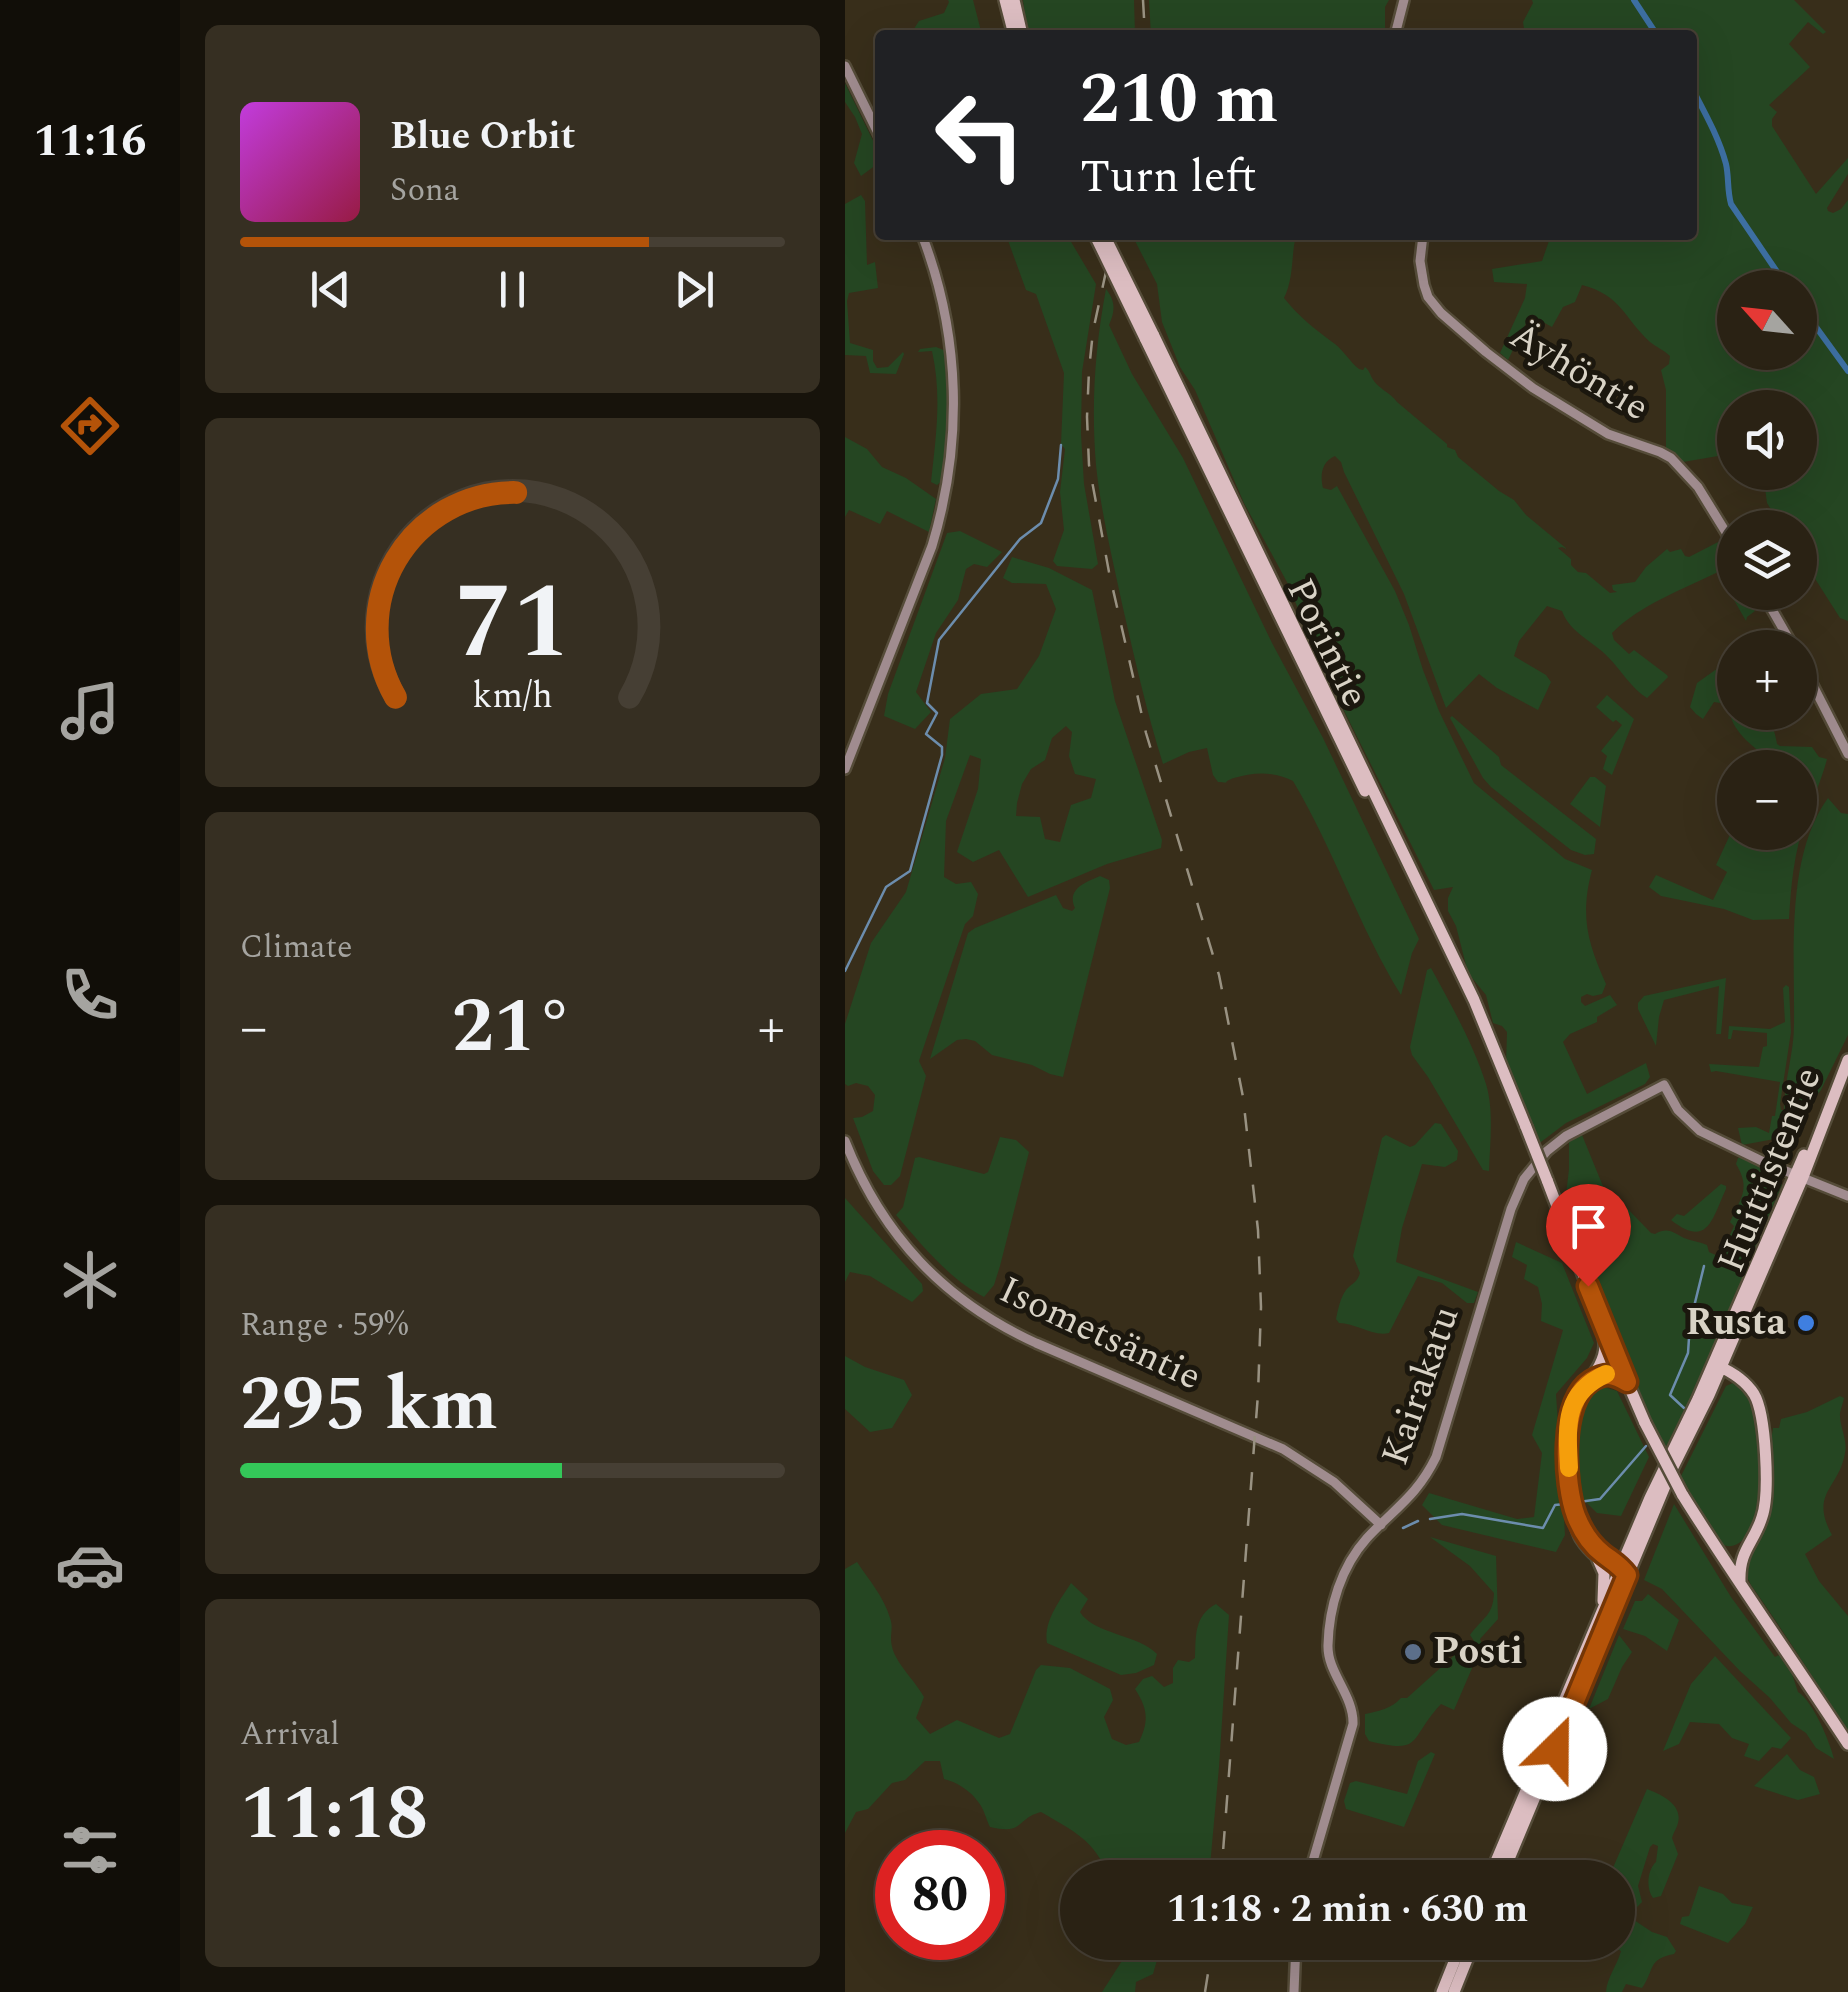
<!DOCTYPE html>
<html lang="en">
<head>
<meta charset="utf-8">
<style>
	:root { --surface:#2a2214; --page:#362f22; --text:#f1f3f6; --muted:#a5a4a0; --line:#463f34; --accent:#b45309 }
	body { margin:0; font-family:Spectral,serif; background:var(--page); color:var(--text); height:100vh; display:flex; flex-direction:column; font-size:38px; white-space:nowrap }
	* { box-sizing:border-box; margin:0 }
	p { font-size:32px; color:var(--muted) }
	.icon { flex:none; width:55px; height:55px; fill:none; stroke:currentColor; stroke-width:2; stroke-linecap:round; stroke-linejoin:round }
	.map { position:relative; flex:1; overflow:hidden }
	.side { display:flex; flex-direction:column; gap:25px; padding:25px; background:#17130b; width:665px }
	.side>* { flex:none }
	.top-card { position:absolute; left:30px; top:30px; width:822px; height:210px; border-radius:10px; box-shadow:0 10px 40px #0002,0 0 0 2px var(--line); background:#202124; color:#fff; overflow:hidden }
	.needle { width:65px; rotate:297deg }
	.buttons { position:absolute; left:872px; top:270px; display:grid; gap:20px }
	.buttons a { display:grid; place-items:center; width:100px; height:100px; border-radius:50%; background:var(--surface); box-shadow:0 10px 40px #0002,0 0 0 2px var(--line); font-size:50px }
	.speed { position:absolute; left:30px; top:1830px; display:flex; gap:20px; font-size:50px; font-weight:700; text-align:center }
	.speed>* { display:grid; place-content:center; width:130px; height:130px; border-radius:50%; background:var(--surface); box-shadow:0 10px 40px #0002,0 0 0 2px var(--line); line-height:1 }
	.speed .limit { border:15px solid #d22; background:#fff; color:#111 }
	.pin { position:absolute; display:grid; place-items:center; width:85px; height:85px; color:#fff; margin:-102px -42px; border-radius:50% 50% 50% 0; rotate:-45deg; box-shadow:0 0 10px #0007 }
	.pin .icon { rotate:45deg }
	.me { position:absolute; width:110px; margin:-55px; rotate:23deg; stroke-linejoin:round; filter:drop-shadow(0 0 8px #0008) }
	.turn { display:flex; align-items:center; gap:35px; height:210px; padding:0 40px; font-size:45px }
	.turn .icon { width:130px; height:130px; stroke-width:2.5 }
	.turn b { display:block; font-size:70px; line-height:85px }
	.big { font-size:75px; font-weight:700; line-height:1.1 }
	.side .widget { flex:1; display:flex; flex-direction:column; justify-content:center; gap:15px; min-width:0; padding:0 35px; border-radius:15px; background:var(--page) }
	.side .dial { align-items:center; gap:0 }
	.dial svg { height:260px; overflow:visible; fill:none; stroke:var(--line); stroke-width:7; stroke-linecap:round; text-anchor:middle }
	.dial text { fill:var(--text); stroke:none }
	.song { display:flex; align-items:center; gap:30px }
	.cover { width:120px; height:120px; border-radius:15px; background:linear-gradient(135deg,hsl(290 70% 55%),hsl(340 70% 35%)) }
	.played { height:10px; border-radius:5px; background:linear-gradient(90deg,var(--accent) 75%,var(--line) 75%) }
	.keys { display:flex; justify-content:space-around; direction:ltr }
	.heat { display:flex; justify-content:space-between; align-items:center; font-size:55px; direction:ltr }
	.charge { height:15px; border-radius:8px; background:linear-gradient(90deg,#34c759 59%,var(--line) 0) }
	.trip { position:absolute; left:215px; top:1860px; width:575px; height:100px; border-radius:50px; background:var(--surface); box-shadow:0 10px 40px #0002,0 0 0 2px var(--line); font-weight:700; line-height:100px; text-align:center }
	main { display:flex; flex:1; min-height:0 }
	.tab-bar { display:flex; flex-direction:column; width:180px; justify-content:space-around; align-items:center; background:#110e08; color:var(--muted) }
	.tab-bar .icon { width:70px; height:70px }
	.tab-bar .active { color:var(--accent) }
	.tab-bar b { font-size:45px; color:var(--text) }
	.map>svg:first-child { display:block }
</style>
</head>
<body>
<main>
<nav class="tab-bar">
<b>11:16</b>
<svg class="icon active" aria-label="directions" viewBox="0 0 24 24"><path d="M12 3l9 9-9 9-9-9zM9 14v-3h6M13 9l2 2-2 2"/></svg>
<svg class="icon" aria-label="music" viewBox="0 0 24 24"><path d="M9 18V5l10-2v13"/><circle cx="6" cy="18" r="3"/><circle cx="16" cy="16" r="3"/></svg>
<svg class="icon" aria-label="phone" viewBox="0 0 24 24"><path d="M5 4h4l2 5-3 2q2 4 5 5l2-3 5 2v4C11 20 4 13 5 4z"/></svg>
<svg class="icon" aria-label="climate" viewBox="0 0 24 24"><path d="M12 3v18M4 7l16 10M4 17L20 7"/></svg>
<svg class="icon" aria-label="car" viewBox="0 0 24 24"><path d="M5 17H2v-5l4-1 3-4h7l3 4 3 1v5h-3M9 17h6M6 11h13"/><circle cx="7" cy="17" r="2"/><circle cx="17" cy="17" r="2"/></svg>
<svg class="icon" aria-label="filters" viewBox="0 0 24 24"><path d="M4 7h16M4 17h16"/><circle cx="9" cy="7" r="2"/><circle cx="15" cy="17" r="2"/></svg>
</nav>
<section class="side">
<div class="widget">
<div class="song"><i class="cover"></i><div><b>Blue Orbit</b><p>Sona</p></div></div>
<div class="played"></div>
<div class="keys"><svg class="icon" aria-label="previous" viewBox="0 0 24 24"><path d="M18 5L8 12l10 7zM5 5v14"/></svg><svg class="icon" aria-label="pause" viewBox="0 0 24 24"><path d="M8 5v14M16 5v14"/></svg><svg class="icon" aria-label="next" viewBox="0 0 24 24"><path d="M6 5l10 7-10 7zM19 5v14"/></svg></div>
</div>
<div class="widget dial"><svg viewBox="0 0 100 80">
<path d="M14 69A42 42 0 1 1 86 69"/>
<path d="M14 69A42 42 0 0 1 51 6" stroke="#b45309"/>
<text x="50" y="56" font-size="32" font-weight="700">71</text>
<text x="50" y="72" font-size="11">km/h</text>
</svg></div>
<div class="widget"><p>Climate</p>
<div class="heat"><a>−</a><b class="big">21°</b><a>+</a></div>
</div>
<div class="widget"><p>Range · 59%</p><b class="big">295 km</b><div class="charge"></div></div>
<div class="widget"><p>Arrival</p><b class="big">11:18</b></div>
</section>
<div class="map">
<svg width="1003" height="1992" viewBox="0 0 1003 1992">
	<rect width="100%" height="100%" fill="#382e1a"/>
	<path fill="#254622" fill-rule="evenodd" d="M103 0H128L137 35H65L74 21 99 13 104 2Z
		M178 0H289L290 35H187L181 23Z
		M304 0H544L540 7V35H306Z
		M687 0H949L981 32 978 34 963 22 944 44 965 67 924 105 932 112 927 119V126L971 194 1003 158V174L982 208 983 211 988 213 996 209 1003 200V621L995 618 955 555V528L937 527 922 503 918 473 955 472V408H890V457L879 455 838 462 821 450V390L816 370 824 364 825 356C819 350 811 347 805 342 779 318 776 295 737 285L730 302 718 307 707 327 685 315 663 360 655 353 680 298 682 284 649 282 647 269 697 261 706 235H848V35H680L678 22 688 3ZM890 288H955V352H890Z
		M0 83 35 155V162L16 176 9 163 17 134 10 117 0 102Z
		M16 195 20 201 22 265 30 262 33 288 4 293 2 301 5 343 28 350V361L32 368 43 367 58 352 59 354 51 374 25 373 21 356 0 355V204Z
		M161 235H222L251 284 237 372 236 434 239 484 253 564 247 569 212 566 208 561 219 530 215 492 220 449 216 444 219 373 191 294 181 290Z
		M287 235H451C446 256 449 278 439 298 453 316 472 331 490 344 499 351 505 362 514 369L518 370 520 367C524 370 525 374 527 378 532 388 546 393 552 402L602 444V447L610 450 613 457 654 491 669 500 681 515 722 549 717 547 713 548 726 559V565L733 572 741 573 765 593 772 592 768 590 767 585 790 582 801 567 822 549 825 552 836 549 840 556 844 557 877 540 890 567V592L901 593 899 595 910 611 902 617 901 621 873 572C837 590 796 604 767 633L769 640 784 654 789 650 822 675 823 677 802 698C786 688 776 670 763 657 748 641 725 633 717 611L702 606 674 641 669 656 701 675 706 682 693 710 652 688 634 674 601 708 559 594 499 472 496 462 490 456C476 462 475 476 478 488L486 490 492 486 550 591 564 625 578 670 594 711 629 783 720 859 747 870C735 915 742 942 761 984L757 994 748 996 742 994 736 997V1002L740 1006 765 995 772 1005 752 1017V1022L725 1034 718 1042 742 1094 801 1063 805 1077 800 1084 792 1088 721 1123 692 1145 661 1065 662 1032 657 1026 648 1023 641 995 623 973 611 926 603 911V898L608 887 589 890 475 663 443 584 399 503 350 390 335 367 317 322 312 284Z
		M261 289C271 302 270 311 264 325L287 374 338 458 427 643 478 738 574 939 567 953 556 995C514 927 489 850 448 781 430 771 408 772 389 778 374 783 389 783 373 782L368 775 362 748 344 752 318 764C302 713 290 660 278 608 268 561 256 513 251 465 246 405 250 347 261 289Z
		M91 347 101 351 105 393 98 480 92 485 86 482C91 436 97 396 87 351L73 352 75 349Z
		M0 437 22 449 37 467 61 478 91 499 84 532 42 511 35 524 4 510 0 517Z
		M115 531 157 552 142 567 129 564 121 569 113 600 91 633 71 692 86 712 70 729 39 716 43 694 102 533Z
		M167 557 204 568 247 590 270 701 317 840 316 848 262 864 183 897 154 850 128 862 112 852 133 789 136 759 125 755 101 821 99 877 111 884 126 882 133 894 128 916 120 924 74 1061 81 1076 55 1176 46 1185H39L28 1171 8 1118 17 1117 28 1111 30 1095 23 1086 11 1083 3 1086 0 1084V1024L26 943 61 892 100 758 105 719 136 694 172 689 194 656 211 609 201 584 167 583 158 578ZM221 726 227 732 224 756 230 774 251 779 246 798 226 805 215 842 200 839 195 817 171 816 172 803 177 784 186 769 200 760 207 738Z
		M890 658V712C917 712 928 716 932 744L935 746 967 747 974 757 982 759C977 779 968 798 961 818 949 852 946 884 944 919L908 920 879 909 816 896 804 887 811 875 868 900 882 872 871 865 890 824V832H955V768L911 767 916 761 915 752C876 722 883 706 884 662Z
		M880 663 881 704 869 702 858 719 851 714 845 707 852 683Z
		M762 695 789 719 767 775 758 769 762 756 756 751 777 725 771 720 768 722 751 707Z
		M607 716 654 757 656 765 751 839 749 854 740 855 726 850 646 787 638 778 605 718Z
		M745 777H750L761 786 755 827 725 804Z
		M983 798 996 813 1003 814V1035L976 1090 940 1137 897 1145 893 1128 911 1127 924 1133 927 1116H930L935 1082 871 1071 866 1072 864 1064 914 1067 918 1047 922 1046V1033L888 1030 886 1039H883L884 1026 925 1029 940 1022 938 988 941 985 944 987 946 1032 935 1104 936 1110H939C939 1081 949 1053 949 1025 950 955 940 857 983 798Z
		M255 876 264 880 265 888 218 1077 205 1074 187 1065 147 1055 130 1041 121 1039 112 1040 85 1059 123 933 130 928 211 895 218 908 227 911 230 908C221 889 241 882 255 876Z
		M586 968C606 1005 628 1043 641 1084 649 1110 645 1143 644 1171L638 1170 583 1077 567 1055 565 1047 582 970Z
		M881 978 876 1034H871L874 986 819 1000 814 1017 811 1046 793 1009V1003L799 996Z
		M590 1123 596 1124 613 1151 612 1160 600 1167 577 1164 557 1228 551 1262 633 1292 629 1303H622L597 1283 573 1276 544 1333C528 1337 511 1323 494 1323L491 1319C493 1310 495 1298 501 1290 507 1283 512 1283 515 1273L508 1256 537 1138 541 1135 565 1147 570 1145Z
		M737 1135 762 1196 771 1203H777L806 1233 810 1234C823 1227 827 1232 839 1238 847 1241 855 1242 862 1245L864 1252 875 1257 889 1226 885 1222C896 1197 906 1189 891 1164L893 1158 900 1157 928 1173 937 1185 858 1373 820 1449 786 1380 727 1232 720 1203 724 1169V1142Z
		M155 1137 171 1140 184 1152 155 1266 149 1285 139 1297C104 1279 76 1244 51 1215L58 1207 70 1158 74 1157 139 1174 143 1172Z
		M876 1184 881 1186V1189C867 1219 863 1249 826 1220L832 1214 839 1216Z
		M0 1198 77 1284 78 1291 67 1302 25 1276 5 1272 0 1282Z
		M671 1242 717 1263 749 1343 742 1358 711 1394 720 1535 711 1552 597 1525 577 1505 584 1493 672 1519 689 1517 697 1453 687 1435 718 1330 696 1321 697 1304 693 1287 679 1279 682 1265 667 1257Z
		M0 1356 20 1367 59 1380 67 1395 47 1428 25 1432 0 1409Z
		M888 1383C896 1387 901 1390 905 1398 920 1426 923 1524 894 1543 885 1548 880 1547 872 1541L835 1478 881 1386Z
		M755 1386 772 1391 804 1457 776 1516 752 1513 732 1493 729 1477 727 1423 730 1410 742 1390Z
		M995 1396 999 1398C998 1403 996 1408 995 1413 994 1426 1003 1440 1000 1453 994 1489 964 1493 987 1535L960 1554 974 1581 1003 1616V1732C971 1682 940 1633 906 1585L902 1577 901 1568 925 1515 926 1505 924 1455 928 1428H934L936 1419 962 1412Z
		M829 1504 886 1597 930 1657 934 1655 947 1674 953 1692C968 1701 985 1742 989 1759L971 1748 961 1733 946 1723 925 1698 895 1671 817 1589 799 1580Z
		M585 1537 651 1556 653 1619 635 1639 637 1645 609 1710 596 1704C563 1739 579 1755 524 1741L520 1734V1714C534 1711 546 1709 556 1698H562L612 1653 618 1652 629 1641 625 1635C638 1617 648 1616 649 1593L625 1566Z
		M12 1562C24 1580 39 1597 45 1618 50 1632 41 1637 51 1657 58 1670 71 1683 79 1697L71 1718 85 1734 112 1720 154 1738 165 1734 191 1670 196 1665 225 1668 265 1689 268 1700 259 1717 267 1739 281 1745 294 1742C304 1721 303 1709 290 1689L298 1679 307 1676 319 1687 328 1683V1668L333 1660 344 1662 350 1658C351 1635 349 1616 371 1604L384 1615 374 1767 364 1877 264 1876C248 1839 230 1832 196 1812 170 1819 180 1835 145 1827 141 1819 139 1809 134 1803 126 1791 112 1782 99 1779L95 1761H80L60 1780 47 1783 23 1809 11 1812 0 1833V1569Z
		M226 1583 243 1599 235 1612C248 1634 295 1635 312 1654L309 1665 291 1673 276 1675 202 1643C198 1622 215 1600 226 1583Z
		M803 1594 834 1620 822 1651 800 1636 778 1629 790 1601H797Z
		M774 1635 787 1652 777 1667 763 1699 744 1709Z
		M870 1656 946 1738 936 1749 927 1747 914 1761 899 1756 904 1744 887 1738 874 1724 845 1722 834 1744 818 1751 846 1684Z
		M586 1752 590 1754 559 1827 501 1809 499 1801 505 1783 511 1781 562 1794 573 1761Z
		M942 1754 955 1770 969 1777 975 1794 953 1800 909 1786Z
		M802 1789C815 1794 838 1804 833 1823 832 1828 828 1833 827 1838L833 1854 816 1896 808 1898C801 1889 802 1870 811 1862L813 1846 808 1844 805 1847 793 1886 797 1902 791 1908 773 1902 772 1878 764 1877Z
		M854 1886 878 1894 887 1903 908 1907 900 1924 883 1943 835 1924 837 1917 844 1916Z
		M773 1912 786 1918 807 1932 822 1937 831 1951 829 1954C802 1959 810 1970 797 1988L781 1984 777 1992H761C762 1977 772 1966 776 1951L769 1947 768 1943 772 1942Z
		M285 1943H317L308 1974 291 1982 290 1992H257L282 1953Z"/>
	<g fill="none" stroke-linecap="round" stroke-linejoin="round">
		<path stroke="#6c8dad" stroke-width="2.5" d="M0 971 41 887 65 871 97 755V747L81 734 92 713 82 703 94 640 175 539 196 523 213 479 216 445
			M839 1408 825 1395 843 1353 845 1323 859 1266
			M734 1502 755 1499 801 1446
			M585 1519 617 1514 698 1528 710 1505 720 1504
			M558 1528 573 1521"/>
		<path stroke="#3d6fa2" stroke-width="6" d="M789 0 812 35
			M848 90C860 113 874 138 881 164 884 177 882 190 886 204L943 288
			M955 305 1003 371"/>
		<g stroke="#554c39" stroke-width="14">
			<path id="secondary" d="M550 35 559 0
				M0 66 35 137
				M578 235 575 261 579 285 583 297 596 313 641 352 688 388 763 434 815 452 826 458 853 487 890 547
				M917 592 949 648
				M955 660 1003 754
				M0 769 87 546C118 444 116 336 77 235
				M0 1141C37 1235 99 1301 191 1343L438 1449 489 1482 536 1525
				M463 1878 508 1724C509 1695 482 1673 483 1645 484 1607 496 1567 522 1538 550 1508 572 1496 591 1457L666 1209 679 1179 702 1151 721 1136 819 1085 833 1110 855 1131 921 1163 1003 1196
				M449 1992 451 1942"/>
		</g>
		<g stroke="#554c39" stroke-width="16">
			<path id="highway" d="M160 0 169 35
				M169 0 177 35
				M308 334 629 1000 681 1127
				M300 338 520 791
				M702 1180 756 1321 800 1423
				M756 1321C757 1329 760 1337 760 1345 760 1371 732 1389 725 1414 719 1436 725 1519 736 1538 746 1554 762 1565 778 1573
				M873 1366C887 1372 900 1380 909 1394 921 1414 925 1494 917 1517 909 1543 894 1550 895 1581
				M745 1382C761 1373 767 1373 782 1382
				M837 1494C890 1579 948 1660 1003 1744
				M752 1557 759 1573 758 1601
				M644 1878 805 1498 853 1399 959 1155
				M656 1878 828 1467 864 1395 958 1177 1003 1060
				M597 1992 617 1942
				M609 1992 629 1942"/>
		</g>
		<use href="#secondary" stroke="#a08c8f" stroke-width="9"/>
		<use href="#highway" stroke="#dcbdc1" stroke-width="11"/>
		<path stroke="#999282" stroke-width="2.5" stroke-dasharray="18 18" stroke-linecap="butt" d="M298 0 300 35
			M269 235 248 331 244 370 242 417 244 465 264 572 301 733 374 975 398 1097 413 1230 416 1307 413 1394 376 1878
			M360 1992 368 1942"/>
		<g stroke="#554c39" stroke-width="16" stroke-linecap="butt">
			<path id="highway-bridge" d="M250 235 300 338
				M259 235 308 334
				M681 1127 702 1180
				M800 1423 837 1494"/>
		</g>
		<use href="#highway-bridge" stroke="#dcbdc1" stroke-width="11"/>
	</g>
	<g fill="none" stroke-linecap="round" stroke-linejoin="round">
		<g stroke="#753606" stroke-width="25">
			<path id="route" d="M710 1749 782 1575C775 1565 767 1561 758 1554 745 1544 737 1531 731 1516 719 1484 714 1402 746 1381 761 1372 768 1374 782 1382L743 1286"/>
		</g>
		<use href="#route" stroke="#b45309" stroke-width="18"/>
		<path stroke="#f59e0b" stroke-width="18" d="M724 1468C722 1427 718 1393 761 1374"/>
	</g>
	<circle fill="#3f7fe0" stroke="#1b170e" stroke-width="4" cx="961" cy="1323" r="10"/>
	<circle fill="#5c6f8a" stroke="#1b170e" stroke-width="4" cx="568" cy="1652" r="10"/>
	<g text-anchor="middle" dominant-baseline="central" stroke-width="10" stroke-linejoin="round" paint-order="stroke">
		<g font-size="38" fill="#d9d3c6" stroke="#1b170e">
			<text transform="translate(734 372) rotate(31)">Äyhöntie</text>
			<text transform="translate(482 643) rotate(64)">Porintie</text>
			<text transform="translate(925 1170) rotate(-68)">Huittistentie</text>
			<text transform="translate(255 1334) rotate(25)">Isometsäntie</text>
			<text transform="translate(576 1386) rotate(-71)">Kairakatu</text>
		</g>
		<g font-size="38" font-weight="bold" fill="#d9d3c6" stroke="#1b170e" text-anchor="end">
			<text x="941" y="1323">Rusta</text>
			<text x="588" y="1652" text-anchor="start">Posti</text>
		</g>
	</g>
</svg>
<div class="buttons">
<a><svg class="needle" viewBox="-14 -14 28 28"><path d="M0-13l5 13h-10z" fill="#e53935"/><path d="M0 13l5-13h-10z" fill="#a5a4a0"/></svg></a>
<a><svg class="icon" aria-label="sound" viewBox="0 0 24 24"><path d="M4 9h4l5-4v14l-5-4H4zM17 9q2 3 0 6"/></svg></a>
<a><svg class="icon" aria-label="layers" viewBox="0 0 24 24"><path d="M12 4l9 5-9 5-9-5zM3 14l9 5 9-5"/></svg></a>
<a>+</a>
<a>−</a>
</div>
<div class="speed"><div class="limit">80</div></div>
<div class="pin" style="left:743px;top:1286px;background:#d93025"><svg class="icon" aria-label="arrive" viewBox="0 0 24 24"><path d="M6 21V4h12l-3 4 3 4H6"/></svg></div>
<svg class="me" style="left:710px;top:1749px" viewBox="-20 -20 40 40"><circle r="19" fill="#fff"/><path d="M0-13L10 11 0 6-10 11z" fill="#b45309"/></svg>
<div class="trip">11:18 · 2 min · 630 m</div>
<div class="top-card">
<div class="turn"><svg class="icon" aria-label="left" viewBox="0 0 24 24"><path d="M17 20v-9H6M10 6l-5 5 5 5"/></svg><div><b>210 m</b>Turn left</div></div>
</div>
</div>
</main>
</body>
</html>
